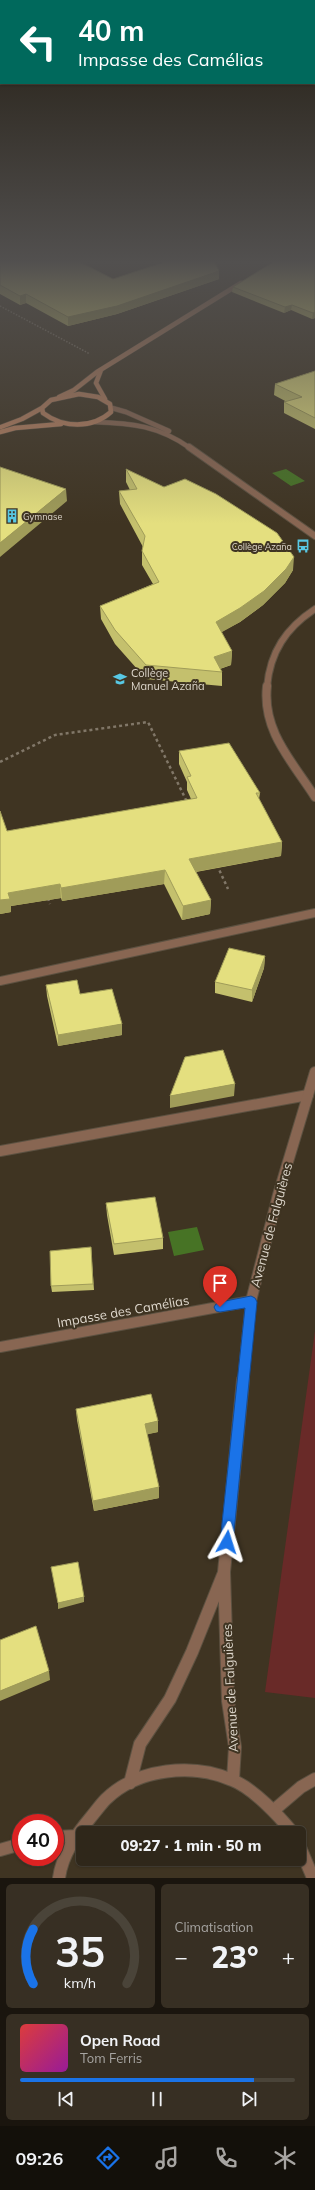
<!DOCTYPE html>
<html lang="fr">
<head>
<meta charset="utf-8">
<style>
	:root { --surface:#2f271a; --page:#372f23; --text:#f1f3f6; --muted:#a7a5a2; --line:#4a4439; --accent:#1a73e8 }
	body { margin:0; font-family:Mulish,sans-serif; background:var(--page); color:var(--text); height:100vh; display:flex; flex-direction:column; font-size:15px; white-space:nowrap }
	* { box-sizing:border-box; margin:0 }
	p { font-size:13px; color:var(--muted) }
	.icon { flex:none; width:22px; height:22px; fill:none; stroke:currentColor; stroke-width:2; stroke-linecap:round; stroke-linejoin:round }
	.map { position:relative; height:1878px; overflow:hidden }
	.drawer { display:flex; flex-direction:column; gap:6px; padding:6px; background:#1a150e; flex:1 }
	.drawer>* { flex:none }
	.guide { position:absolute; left:0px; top:0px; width:315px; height:84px; box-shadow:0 1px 3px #0004,0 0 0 1px var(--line); background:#00695c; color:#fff; overflow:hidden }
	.speed { position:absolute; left:12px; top:1814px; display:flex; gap:8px; font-size:20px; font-weight:700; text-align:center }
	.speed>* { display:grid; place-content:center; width:52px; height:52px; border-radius:50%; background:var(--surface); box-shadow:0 1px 3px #0004,0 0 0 1px var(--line); line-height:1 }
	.speed .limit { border:6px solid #d22; background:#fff; color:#111 }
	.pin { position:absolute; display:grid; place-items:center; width:34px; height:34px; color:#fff; margin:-41px -17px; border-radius:50% 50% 50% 0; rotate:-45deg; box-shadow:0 0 4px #0007 }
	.pin .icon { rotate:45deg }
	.me { position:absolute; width:44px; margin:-22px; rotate:6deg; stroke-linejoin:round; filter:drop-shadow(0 0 3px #0008) }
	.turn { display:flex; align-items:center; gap:14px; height:84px; padding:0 12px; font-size:18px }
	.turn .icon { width:52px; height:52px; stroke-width:2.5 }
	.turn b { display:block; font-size:28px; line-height:34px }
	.big { font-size:30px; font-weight:800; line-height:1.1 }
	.drawer .widget { flex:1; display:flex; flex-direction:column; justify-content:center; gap:6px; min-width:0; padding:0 14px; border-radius:6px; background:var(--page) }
	.drawer .dial { align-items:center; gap:0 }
	.dial svg { height:104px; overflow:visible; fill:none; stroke:var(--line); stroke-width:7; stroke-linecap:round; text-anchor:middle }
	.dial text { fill:var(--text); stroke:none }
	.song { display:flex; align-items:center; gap:12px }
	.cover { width:48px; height:48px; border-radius:6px; background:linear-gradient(135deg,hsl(0 70% 55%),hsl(300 70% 35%)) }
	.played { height:4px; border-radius:2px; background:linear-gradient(90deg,var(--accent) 85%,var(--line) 85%) }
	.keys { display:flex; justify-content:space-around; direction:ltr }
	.heat { display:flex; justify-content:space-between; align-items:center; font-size:22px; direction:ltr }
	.drawer .tiles { flex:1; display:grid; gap:6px; grid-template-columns:1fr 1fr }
	.widget:last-child { grid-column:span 2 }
	.trip { position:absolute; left:76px; top:1826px; width:230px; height:40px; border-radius:6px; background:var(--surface); box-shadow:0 1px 3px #0004,0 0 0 1px var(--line); font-weight:800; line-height:40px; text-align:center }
	.menu { display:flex; height:64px; justify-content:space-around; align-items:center; background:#13100a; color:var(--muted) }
	.menu .icon { width:28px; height:28px }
	.menu .on { color:var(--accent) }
	.menu b { font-size:18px; color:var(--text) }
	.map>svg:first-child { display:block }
</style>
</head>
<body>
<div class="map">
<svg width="315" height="1878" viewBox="0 0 315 1878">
	<rect width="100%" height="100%" fill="#3f3422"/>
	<path fill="#692a28" d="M315 1331V1698L265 1692Z"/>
	<path fill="#477325" d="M286 469 305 481 291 486 272 473Z
		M197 1227 204 1250 174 1256 168 1232Z"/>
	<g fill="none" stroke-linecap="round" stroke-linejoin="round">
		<g stroke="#5c5141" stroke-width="8">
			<path id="service-far2" d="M267 687C270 652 286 628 315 609"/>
		</g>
		<g stroke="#5c5141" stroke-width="10">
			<path id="service-far1" d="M267 686C262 731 292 761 315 797
				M0 981 315 913"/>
		</g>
		<g stroke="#5c5141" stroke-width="12">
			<path id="service" d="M0 1151 308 1095"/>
		</g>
		<g stroke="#5c5141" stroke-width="12">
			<path id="minor-far1" d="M0 1347 251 1301"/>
		</g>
		<g stroke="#5c5141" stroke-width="14">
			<path id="minor" d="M274 1810 301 1787 315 1779"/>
		</g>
		<g stroke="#5c5141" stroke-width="5.5">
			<path id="tertiary-far3" d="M112 408 126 412 169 431
				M95 422C132 423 159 426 190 448"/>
		</g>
		<g stroke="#5c5141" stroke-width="8">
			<path id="tertiary-far2" d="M189 447 315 536"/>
		</g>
		<g stroke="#5c5141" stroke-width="12">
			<path id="tertiary-far1" d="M243 1381 251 1301 278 1195 315 1072"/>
		</g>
		<g stroke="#5c5141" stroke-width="14">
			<path id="tertiary" d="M233 1780 235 1747 228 1701 224 1572 243 1380
				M130 1783 140 1744 170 1699 192 1652 223 1575
				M55 1837 75 1836
				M299 1845 313 1878
				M0 1850 21 1844
				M59 1878C62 1855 76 1835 91 1817 96 1811 101 1804 106 1799 138 1768 193 1763 232 1780 253 1788 279 1816 293 1833"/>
		</g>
		<g stroke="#5c5141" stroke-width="5.5">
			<path id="secondary" d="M101 370 96 383 105 399
				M79 394 98 397 110 404 111 412C92 429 63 428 43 413L42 408 51 400Z
				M59 397 74 390 97 372 241 283
				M1 427 22 419 42 408
				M0 432 15 428 61 424"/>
		</g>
		<path stroke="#817768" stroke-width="1.5" stroke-dasharray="1.5 1.5" stroke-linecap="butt" d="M0 306 90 354"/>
		<path stroke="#817768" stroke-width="2.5" stroke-dasharray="3 3" stroke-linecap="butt" d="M0 762 55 735 148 722 187 802
			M217 865 228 889
			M48 898 50 904"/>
		<use href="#service-far2" stroke="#886652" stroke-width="6"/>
		<use href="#service-far1" stroke="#886652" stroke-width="8"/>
		<use href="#service" stroke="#886652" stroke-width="10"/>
		<use href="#minor-far1" stroke="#886652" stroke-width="10"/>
		<use href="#minor" stroke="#886652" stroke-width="12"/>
		<use href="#tertiary-far3" stroke="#886652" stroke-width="4.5"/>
		<use href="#tertiary-far2" stroke="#886652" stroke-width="6"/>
		<use href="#tertiary-far1" stroke="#886652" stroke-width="10"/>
		<use href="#tertiary" stroke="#886652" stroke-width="12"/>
		<use href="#secondary" stroke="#b68060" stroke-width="4.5"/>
	</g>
	<path fill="#c4c06d" d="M0 261 113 279H219L117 314 68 326 26 303 20 305 0 294Z
		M315 261V318L312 319 291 310 284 313 232 292 233 287Z
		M315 371V429L284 413V402H287L274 395 275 384Z
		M126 469 293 570 285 583 263 605 240 622 221 632 232 651 231 665 220 669 222 672V686L146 679 115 644 101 619 100 606 153 584 142 565V551L143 547 120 504 119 491 130 490 126 482Z
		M179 751 260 793 259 799 282 842 281 856 196 872 211 900 210 914 182 920 164 884 62 901 61 898 11 906V912L0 914 7 831 191 799 187 790V782L179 764Z
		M265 956 264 968 252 1002 215 993V982Z
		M46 985 80 994 122 1035 58 1046 47 996Z
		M106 1203 163 1238V1249L114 1255 107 1215Z
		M91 1247 94 1290 52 1292 51 1286Z
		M76 1409 158 1432 147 1434 159 1498 94 1511 77 1420Z"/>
	<path fill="#a09c59" d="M219 271V279L117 314 68 326V317Z
		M26 294V303L20 305V296Z
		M292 305 291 310 284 313 285 307Z
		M315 312V318L312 319 313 313Z
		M66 489 67 501 0 557V543Z
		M294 557 293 570 285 583 263 605 240 622 215 636 216 622Z
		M232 651 231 665 213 671 214 657Z
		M282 842 281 856 189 873V859Z
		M165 870 164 884 62 901 61 888Z
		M60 884 61 898 11 906V912L0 914V900L8 893Z
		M211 900 210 914 182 920 183 906Z
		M265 956 264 968 252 1002V990Z
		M122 1024V1035L58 1046V1035Z
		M235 1084 234 1096 170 1108V1096Z
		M158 1421V1432L145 1435V1424Z
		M159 1487V1498L94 1511 93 1501Z
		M84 1597V1602L58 1609V1603Z
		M49 1671 50 1680 0 1701V1691Z"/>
	<path fill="#e4df7f" stroke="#a09c59" d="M0 261H78L113 279 168 261H214L219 271 117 306 68 317 26 294 20 296 0 285Z
		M275 261H315V312L313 313 292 305 285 307 233 287Z
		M315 371V418L284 402 302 397 275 384Z
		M0 467 66 489 0 543Z
		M126 469 164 487 185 479 216 494 277 533 294 557 286 569 264 591 240 608 216 622 232 651 214 657 222 672 146 665 115 630 100 606 159 582 142 551 145 536 119 491 137 489Z
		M229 743 260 793H256L282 842 189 859 211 900 183 906 165 870 61 888 60 884 8 893 10 899 0 900V811L7 831 197 798 187 777 191 776 179 751Z
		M229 948 265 956 252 990 215 982Z
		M77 980 80 994 112 989 122 1024 58 1035 46 985Z
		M223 1050 235 1084 170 1096 185 1057Z
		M155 1197 163 1238 114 1244 106 1203Z
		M91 1247 93 1284 51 1286 50 1251Z
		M151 1394 158 1421 145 1424 159 1487 93 1501 76 1409Z
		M78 1562 84 1597 58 1603 51 1567Z
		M36 1626 49 1671 0 1691V1640Z"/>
	<linearGradient id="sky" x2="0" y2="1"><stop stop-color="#231d13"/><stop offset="0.5" stop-color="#52504f"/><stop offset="1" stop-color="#52504f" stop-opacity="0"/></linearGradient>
	<rect width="315" height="524" fill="url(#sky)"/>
	<path fill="#1a73e8" stroke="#114b97" d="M251 1296 255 1298 257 1302 233 1542 231 1547 227 1549 222 1547 220 1542 245 1308 220 1312 216 1311 214 1307 216 1304 220 1302Z"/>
	<defs>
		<g id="building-bare" transform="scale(1.08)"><path d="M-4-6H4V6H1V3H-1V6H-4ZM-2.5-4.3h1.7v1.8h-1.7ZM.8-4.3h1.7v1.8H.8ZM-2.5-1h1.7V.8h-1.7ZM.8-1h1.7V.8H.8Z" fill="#58c8e4" stroke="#3f3422" stroke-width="2.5" paint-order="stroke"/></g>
		<g id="bus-bare" transform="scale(1.08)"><path d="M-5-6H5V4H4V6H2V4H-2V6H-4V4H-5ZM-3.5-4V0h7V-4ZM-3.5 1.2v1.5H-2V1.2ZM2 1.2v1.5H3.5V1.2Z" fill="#58c8e4" stroke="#3f3422" stroke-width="2.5" paint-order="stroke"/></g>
		<g id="school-bare" transform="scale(1.08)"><path d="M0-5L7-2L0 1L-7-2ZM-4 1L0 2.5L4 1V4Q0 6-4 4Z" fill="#58c8e4" stroke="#3f3422" stroke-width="2.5" paint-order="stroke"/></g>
	</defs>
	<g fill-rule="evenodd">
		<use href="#building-bare" x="12" y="516"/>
		<use href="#bus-bare" x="303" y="546"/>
		<use href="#school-bare" x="120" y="679"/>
	</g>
	<g text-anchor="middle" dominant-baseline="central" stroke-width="4" stroke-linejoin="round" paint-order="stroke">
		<g font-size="9" fill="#ded7cc" stroke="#3f3422" text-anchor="start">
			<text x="23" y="516">Gymnase</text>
			<text x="292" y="546" text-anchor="end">Collège Azaña</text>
		</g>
		<g font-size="11" fill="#ded7cc" stroke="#3f3422" text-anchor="start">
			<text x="131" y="673">Collège<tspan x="131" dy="13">Manuel Azaña</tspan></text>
		</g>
		<g font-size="13" fill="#ded7cc" stroke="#3f3422">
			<text transform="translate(271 1225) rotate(-75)">Avenue de Falguières</text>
			<text transform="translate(123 1311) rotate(-10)">Impasse des Camélias</text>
			<text transform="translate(230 1688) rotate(-93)">Avenue de Falguières</text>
		</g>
	</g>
</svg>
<div class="speed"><div class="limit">40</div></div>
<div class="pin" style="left:220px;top:1307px;background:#d93025"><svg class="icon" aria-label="arrive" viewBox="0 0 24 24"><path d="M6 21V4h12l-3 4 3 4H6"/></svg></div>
<svg class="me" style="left:227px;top:1542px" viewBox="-20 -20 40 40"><path d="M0-17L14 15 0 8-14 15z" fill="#1a73e8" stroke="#fff" stroke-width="4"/></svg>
<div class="trip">09:27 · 1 min · 50 m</div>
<div class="guide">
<div class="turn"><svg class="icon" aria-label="left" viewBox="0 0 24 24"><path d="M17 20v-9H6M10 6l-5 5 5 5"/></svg><div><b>40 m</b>Impasse des Camélias</div></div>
</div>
</div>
<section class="drawer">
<div class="tiles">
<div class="widget dial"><svg viewBox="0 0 100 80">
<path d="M14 69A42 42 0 1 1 86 69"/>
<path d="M14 69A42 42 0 0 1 14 27" stroke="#1a73e8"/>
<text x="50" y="56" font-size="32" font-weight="700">35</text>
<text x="50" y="72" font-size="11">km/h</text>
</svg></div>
<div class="widget"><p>Climatisation</p>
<div class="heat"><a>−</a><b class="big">23°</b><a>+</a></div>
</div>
<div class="widget">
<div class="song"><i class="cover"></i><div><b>Open Road</b><p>Tom Ferris</p></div></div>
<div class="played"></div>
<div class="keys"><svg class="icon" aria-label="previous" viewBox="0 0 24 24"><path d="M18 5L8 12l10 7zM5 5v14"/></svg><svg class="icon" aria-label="pause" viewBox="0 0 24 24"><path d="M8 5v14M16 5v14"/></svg><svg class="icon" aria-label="next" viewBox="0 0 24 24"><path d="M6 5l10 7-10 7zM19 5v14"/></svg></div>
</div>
</div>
</section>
<nav class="menu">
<b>09:26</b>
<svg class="icon on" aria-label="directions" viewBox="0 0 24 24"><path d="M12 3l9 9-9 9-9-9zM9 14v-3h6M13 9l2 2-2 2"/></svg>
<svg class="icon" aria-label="music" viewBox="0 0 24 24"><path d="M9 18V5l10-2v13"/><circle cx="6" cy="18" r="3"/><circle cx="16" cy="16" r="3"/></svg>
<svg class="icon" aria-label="phone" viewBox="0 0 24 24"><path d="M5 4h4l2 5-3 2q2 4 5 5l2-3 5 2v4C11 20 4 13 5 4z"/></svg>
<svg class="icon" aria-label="climate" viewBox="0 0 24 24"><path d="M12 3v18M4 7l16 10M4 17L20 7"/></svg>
</nav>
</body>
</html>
